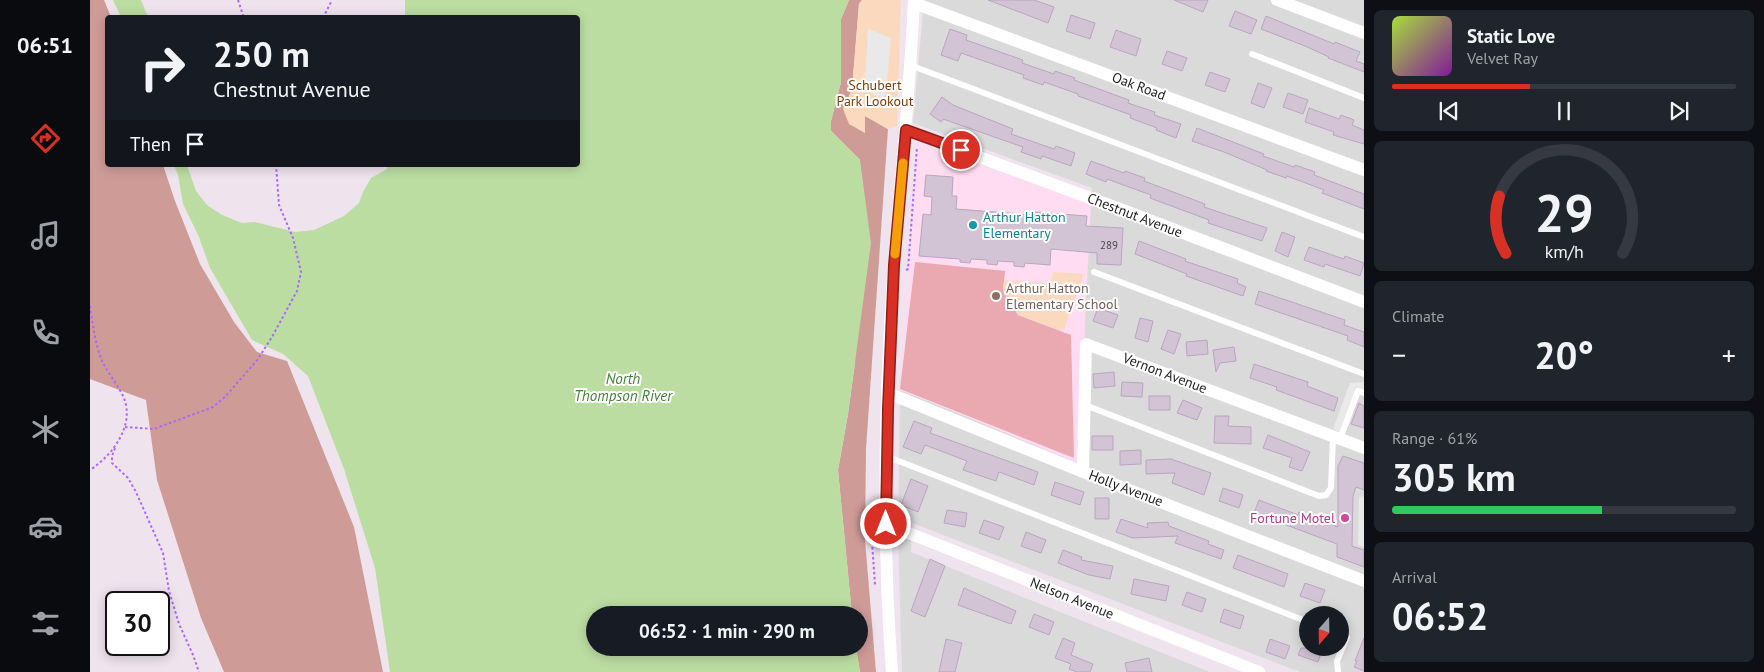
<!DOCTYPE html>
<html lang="en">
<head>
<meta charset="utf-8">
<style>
	:root { --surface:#171b24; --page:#20242c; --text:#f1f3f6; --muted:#9ea1a6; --line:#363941; --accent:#d93025 }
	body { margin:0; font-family:"PT Sans",sans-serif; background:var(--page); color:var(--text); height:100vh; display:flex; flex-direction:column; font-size:19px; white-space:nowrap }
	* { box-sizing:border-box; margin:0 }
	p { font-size:16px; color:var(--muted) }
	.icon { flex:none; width:28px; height:28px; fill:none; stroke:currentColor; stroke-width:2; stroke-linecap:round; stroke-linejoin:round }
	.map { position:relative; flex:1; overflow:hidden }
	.details { display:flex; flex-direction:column; gap:10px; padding:10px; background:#0d0f14; width:400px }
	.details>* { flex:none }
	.top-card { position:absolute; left:15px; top:15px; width:475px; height:152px; border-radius:5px; box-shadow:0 2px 12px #0003; background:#171b24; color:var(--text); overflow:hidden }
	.needle { width:32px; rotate:200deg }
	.controls { position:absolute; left:1209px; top:606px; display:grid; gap:10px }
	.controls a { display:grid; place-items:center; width:50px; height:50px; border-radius:50%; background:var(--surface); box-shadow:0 2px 12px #0003; font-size:25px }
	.speed { position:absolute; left:15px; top:591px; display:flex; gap:10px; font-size:25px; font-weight:700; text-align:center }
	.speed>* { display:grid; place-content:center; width:65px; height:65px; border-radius:50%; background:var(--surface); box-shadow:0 2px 12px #0003; line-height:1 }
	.speed .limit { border:2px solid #111; border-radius:8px; background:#fff; color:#111 }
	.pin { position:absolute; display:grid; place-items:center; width:42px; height:42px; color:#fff; margin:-21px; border:2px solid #fff; border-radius:50%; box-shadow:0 1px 5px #0007 }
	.me { position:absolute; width:55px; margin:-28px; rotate:0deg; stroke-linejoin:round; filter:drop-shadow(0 0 4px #0008) }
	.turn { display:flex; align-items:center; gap:18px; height:105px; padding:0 25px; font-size:22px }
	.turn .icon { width:65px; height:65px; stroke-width:2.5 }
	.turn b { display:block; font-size:35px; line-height:42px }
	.then { display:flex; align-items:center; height:48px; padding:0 25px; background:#0003; gap:10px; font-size:19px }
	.big { font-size:38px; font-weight:700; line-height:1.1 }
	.details .tile { flex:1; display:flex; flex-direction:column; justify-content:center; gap:8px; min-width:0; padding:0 18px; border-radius:8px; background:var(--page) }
	.details .dial { align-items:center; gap:0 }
	.dial svg { height:130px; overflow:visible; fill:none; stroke:var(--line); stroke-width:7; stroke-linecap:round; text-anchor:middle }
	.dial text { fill:var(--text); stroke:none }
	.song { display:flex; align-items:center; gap:15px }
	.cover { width:60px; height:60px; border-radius:8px; background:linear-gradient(135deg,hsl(80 70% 55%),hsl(290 70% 35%)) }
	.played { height:5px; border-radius:2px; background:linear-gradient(90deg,var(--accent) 40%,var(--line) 40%) }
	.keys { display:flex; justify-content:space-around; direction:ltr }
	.heat { display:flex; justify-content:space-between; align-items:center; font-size:28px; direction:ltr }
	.charge { height:8px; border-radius:4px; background:linear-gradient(90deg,#34c759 61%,var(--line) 0) }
	.trip { position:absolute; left:496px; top:606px; width:282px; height:50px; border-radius:25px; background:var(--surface); box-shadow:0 2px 12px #0003; font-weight:700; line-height:50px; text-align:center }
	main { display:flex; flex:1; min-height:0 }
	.tab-bar { display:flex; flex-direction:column; width:90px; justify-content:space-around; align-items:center; background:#090b0e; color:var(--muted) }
	.tab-bar .icon { width:35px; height:35px }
	.tab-bar .current { color:var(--accent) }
	.tab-bar b { font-size:22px; color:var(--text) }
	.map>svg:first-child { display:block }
</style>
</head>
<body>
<main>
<nav class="tab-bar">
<b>06:51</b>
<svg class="icon current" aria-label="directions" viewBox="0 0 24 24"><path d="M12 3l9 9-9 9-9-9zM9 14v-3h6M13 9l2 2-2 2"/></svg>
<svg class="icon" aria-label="music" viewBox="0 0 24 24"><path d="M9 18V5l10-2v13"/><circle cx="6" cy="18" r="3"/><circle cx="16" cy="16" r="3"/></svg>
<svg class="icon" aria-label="phone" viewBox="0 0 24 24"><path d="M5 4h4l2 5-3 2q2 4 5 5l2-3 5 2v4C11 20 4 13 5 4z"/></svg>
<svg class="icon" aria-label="climate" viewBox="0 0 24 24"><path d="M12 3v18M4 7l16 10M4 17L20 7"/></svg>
<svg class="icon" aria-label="car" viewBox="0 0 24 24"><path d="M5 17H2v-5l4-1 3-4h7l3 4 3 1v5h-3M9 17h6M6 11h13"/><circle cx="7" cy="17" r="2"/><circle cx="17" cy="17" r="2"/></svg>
<svg class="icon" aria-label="filters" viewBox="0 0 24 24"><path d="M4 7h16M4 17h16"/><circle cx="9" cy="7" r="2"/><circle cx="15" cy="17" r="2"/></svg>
</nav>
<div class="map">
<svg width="1274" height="672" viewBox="0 0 1274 672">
	<rect width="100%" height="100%" fill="#efe3ee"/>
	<path fill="#dbdadb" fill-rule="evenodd" d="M834 0H1274V672H1210L822 523 821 552 1120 672H812L808 539 810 390 983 458 1002 188 823 123ZM1218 615H1250V648H1218Z"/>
	<path fill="#ffdcf2" d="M826 141 1001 203 988 463 810 389Z"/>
	<path fill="#eaa8b0" d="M825 262 915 271 913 291 928 315 981 335 984 458 810 389Z"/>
	<path fill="#cf9b97" d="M0 0H14L21 17 18 18V165H73L85 201 110 264 144 322 167 352 197 361 264 527 293 672H134L111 618 67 480 56 400 0 379Z
		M759 0H772L769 4 762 89 775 133V116L798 129 776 449 775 540 786 672H770L766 648H770V615H762L748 470 758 414 765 363 770 160 741 131V121L751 82V19Z"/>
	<path fill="#fad9bf" d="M772 0H811L807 126 798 129 775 116V133L759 124 753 109 762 89 769 4Z
		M963 272 994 274 974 329 969 330 928 315 913 291 914 280 961 284Z"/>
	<path fill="#e9e9e9" d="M778 29 801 38 796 92 793 99 782 94 775 84Z
		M1274 382V391L1267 388 1250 432 1243 429 1260 383Z
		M1274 496V547L1268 545 1269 497Z"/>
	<path fill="#bbdda2" d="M23 0H51L58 17H31Z
		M315 0H759L751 19V82L741 121V131L770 160 781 243 758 414 748 470 762 615H505V648H766L770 672H300L285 568 254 469 218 376 193 354 162 340 120 268 109 237 93 204 88 175 84 165H97L106 191 117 205 132 215 152 223 165 222 205 232 224 230 254 216 269 203 273 192 281 178 297 169 298 165H488V18L315 17Z"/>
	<path fill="#d2c3d5" stroke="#bba5c1" d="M898 0H944L964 7 958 23Z
		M1084 0H1118L1113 12Z
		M1145 11 1167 20 1161 34 1139 26Z
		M981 15 1005 23 1000 39 976 31Z
		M1176 16 1244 44 1245 42 1270 52 1266 61 1274 64V72L1238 58 1239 57 1215 46 1171 29Z
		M860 29 877 35 876 40 933 60 932 63 964 74 965 71 985 78 984 80 1039 100 1038 103 1065 112 1064 115 1091 124 1086 138 1066 130 1067 128 1040 118 1041 115 988 96V94L954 82 953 85 933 78 934 75 871 53 868 61 851 55Z
		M1026 30 1051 39 1046 56 1020 47Z
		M1077 51 1097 58 1092 71 1072 64Z
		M1120 72 1140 79 1135 92 1115 85Z
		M1168 83 1182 88 1174 108 1161 103Z
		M1198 93 1218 100 1213 114 1193 107Z
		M852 97 863 105 923 129 921 134 964 149 966 146 985 153 981 166 952 156 951 159 931 152 933 147 890 132 853 119 851 122 840 114Z
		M1219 108 1249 119 1251 115 1264 120 1262 125 1274 130V144L1243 135 1244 132 1215 122Z
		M1107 128 1174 154 1173 156 1204 167 1205 165 1225 172 1224 175 1274 194V209L1232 193 1234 190 1197 176 1196 178 1176 171 1177 170 1134 152 1102 141Z
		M1001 161 1034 173 1035 171 1055 178 1054 181 1115 204 1114 207 1177 228 1172 241 1118 223 1119 220 1060 198 1061 195 1017 179 1016 182 996 174Z
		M836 175 863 177 862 196H867L866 209 944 215 945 212 997 216 996 226 1033 228 1031 265 1007 264V253L961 249 960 265 935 263 934 267 924 266V262L908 261 907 265 897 264V260L881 259 880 263 870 262V259L829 256 833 214 841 215 842 197 834 196Z
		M1192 232 1205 237 1198 257 1185 251Z
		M1049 241 1096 259 1095 261 1148 279 1147 283 1156 287 1153 296 1096 276 1097 274 1045 254Z
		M1219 247 1254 259 1255 256 1274 263 1270 276 1235 264 1234 267 1214 260Z
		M1169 291 1255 320 1254 325 1274 332V347L1257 340 1258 336 1165 304Z
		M1008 308 1028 315 1023 328 1003 321Z
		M1050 318 1063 321 1058 342 1045 338Z
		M1078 330 1091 334 1084 354 1071 349Z
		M1117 340 1118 354 1097 356 1096 342Z
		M1144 347 1146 361 1130 363 1126 372 1123 350Z
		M1164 364 1218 382 1217 386 1248 398 1244 411 1186 390 1187 387 1160 378Z
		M1024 372 1025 386 1004 388 1003 374Z
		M1032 382 1053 383 1052 397 1031 396Z
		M1059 396H1080V410H1059Z
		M1093 400 1112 408 1107 420 1087 413Z
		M1269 403 1274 406V428L1261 424Z
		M1125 416H1139L1138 426 1161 427V444L1124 443Z
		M824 421 842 428 840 433 948 472 944 485 909 472 906 481 873 470 877 461 835 445 831 454 813 447Z
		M1178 435 1220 452 1212 471 1199 467 1202 458 1173 448Z
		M1002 436H1023V450H1002Z
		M1051 450V464L1030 465V451Z
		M1253 456 1274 463V490L1266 487 1263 496 1262 546 1274 550V567L1247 557V544L1164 513 1169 500 1208 515 1209 512 1248 527V466Z
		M1081 459 1121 473 1114 495 1082 483 1085 473 1056 474V460Z
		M821 479 838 486 828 512 811 505Z
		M965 482 994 492 990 505 961 495Z
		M1133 488 1153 495 1149 508 1129 501Z
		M1005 498H1019V519H1005Z
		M857 510 877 513 875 527 854 523Z
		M1031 519 1058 528 1057 523 1078 522 1079 526 1119 541 1118 544 1134 550 1131 559 1085 543 1088 536 1043 538 1026 532Z
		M894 520 914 527 909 540 889 533Z
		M936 532 956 540 951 553 931 546Z
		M973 550 992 557 991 560 1023 566 1020 579 999 575 968 563Z
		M1148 555 1198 574 1194 587 1143 568Z
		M840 559 855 566 835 617 821 611Z
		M1044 579 1079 586 1076 601 1041 594Z
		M1215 583 1235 590 1230 603 1210 596Z
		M874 588 926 611 921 624 868 605Z
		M1097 592 1116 599 1112 612 1092 605Z
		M1134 609 1154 616 1150 629 1130 622Z
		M944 614 964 622 959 635 939 627Z
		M973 638 985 643 981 655 1003 664 1000 672H987L979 669 981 664 965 658Z
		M1274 638V671L1264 667 1267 661H1265Z
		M856 639 872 643 865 672H849Z
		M1180 639 1200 646 1195 659 1176 652Z
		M1211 648H1233L1228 662 1208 655Z
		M1059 658 1062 672H1037L1035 663Z"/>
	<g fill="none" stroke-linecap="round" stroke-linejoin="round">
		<path stroke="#ac67fc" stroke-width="2" stroke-dasharray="2.5 2.5" stroke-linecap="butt" d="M148 0 154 18
			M233 18 242 0
			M816 270 818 269 827 147
			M0 306C3 325 5 345 13 363 19 374 27 384 33 396 46 424 23 455 0 470
			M35 427 64 429 123 407 135 397 168 359 182 337 207 291 211 272 203 238 189 205 186 165
			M25 448 22 456V463L38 478 46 492 73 553 79 591 89 624 103 655 109 672
			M783 502 782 542 785 585"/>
		<path stroke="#fff" stroke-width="6" d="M1162 54 1274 98
			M820 65 1274 237
			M1004 272 1274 374
			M995 405 1229 496 1236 495 1241 488 1243 437
			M1250 439 1268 391 1274 393
			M796 456 1218 622
			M1248 672 1247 661 1257 637 1250 634"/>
		<path stroke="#fff" stroke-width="12" d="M1187 0 1274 33
			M824 3 1274 170
			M816 130 1038 212 1274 302
			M798 393 993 472 1274 581
			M993 472 996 344 1274 448
			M796 524 1169 672
			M802 672C792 537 794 399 804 264 811 176 820 88 824 0"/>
	</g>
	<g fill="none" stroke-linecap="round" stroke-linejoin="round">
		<g stroke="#8d1f18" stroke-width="12">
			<path id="route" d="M796 524 798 409 804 265 816 130 871 150"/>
		</g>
		<use href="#route" stroke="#d93025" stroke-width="9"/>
		<path stroke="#f59e0b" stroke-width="9" d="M805 254 813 163"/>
	</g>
	<circle fill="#0f9aa8" stroke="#fff" stroke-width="2" cx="883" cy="225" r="5"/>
	<circle fill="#8d6e63" stroke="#fff" stroke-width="2" cx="906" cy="296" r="5"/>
	<circle fill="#d1479c" stroke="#fff" stroke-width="2" cx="1255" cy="518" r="5"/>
	<g text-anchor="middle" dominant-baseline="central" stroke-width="4" stroke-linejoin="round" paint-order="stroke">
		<g font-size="11" fill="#4a464b">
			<text x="1019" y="245">289</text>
		</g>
		<g font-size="14" fill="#7d3d0a" stroke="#fff">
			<text x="785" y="85">Schubert<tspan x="785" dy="16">Park Lookout</tspan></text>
		</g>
		<g font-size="14" fill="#1d1d1d" stroke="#fff">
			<text transform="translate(1049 86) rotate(20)">Oak Road</text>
			<text transform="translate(1045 215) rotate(21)">Chestnut Avenue</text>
			<text transform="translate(1075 373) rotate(21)">Vernon Avenue</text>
			<text transform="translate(1036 488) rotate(21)">Holly Avenue</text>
			<text transform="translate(982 598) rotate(22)">Nelson Avenue</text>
		</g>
		<g font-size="14" fill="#0d838f" stroke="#fff" text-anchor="start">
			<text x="893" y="217">Arthur Hatton<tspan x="893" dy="16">Elementary</tspan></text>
		</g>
		<g font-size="14" fill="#785e54" stroke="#fff" text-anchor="start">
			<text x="916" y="288">Arthur Hatton<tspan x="916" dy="16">Elementary School</tspan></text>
		</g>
		<g font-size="14" fill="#b23c85" stroke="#fff" text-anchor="end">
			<text x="1245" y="518">Fortune Motel</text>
		</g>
		<g font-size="15" font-style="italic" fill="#427f38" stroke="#fff">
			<text x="533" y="378">North<tspan x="533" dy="17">Thompson River</tspan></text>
		</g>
	</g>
</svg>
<div class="controls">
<a><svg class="needle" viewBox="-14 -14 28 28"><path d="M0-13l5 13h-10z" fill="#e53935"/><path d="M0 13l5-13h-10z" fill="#9ea1a6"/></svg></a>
</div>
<div class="speed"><div class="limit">30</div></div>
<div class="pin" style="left:871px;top:150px;background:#d93025"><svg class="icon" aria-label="arrive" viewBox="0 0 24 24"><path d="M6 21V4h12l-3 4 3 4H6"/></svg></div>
<svg class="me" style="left:796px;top:524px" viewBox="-20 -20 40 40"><circle r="17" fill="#d93025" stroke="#fff" stroke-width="3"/><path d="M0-11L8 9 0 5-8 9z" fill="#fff"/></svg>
<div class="trip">06:52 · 1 min · 290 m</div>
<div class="top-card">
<div class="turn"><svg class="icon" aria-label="right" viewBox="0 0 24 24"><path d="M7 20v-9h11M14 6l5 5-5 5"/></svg><div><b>250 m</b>Chestnut Avenue</div></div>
<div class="then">Then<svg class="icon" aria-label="arrive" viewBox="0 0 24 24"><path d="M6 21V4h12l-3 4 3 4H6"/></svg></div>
</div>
</div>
<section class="details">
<div class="tile">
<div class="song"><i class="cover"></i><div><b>Static Love</b><p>Velvet Ray</p></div></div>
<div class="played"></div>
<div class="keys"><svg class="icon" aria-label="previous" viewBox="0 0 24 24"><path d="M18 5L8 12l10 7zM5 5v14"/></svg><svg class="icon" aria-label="pause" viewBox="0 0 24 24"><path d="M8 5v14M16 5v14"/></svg><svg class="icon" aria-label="next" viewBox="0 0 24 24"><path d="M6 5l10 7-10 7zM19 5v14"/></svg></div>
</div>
<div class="tile dial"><svg viewBox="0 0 100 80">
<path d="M14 69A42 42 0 1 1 86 69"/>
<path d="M14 69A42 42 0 0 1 10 34" stroke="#d93025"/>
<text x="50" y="56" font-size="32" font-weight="700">29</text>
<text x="50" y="72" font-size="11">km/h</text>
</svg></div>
<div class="tile"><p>Climate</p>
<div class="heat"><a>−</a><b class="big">20°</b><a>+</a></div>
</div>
<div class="tile"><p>Range · 61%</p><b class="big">305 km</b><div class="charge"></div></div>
<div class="tile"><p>Arrival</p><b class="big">06:52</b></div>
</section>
</main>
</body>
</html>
